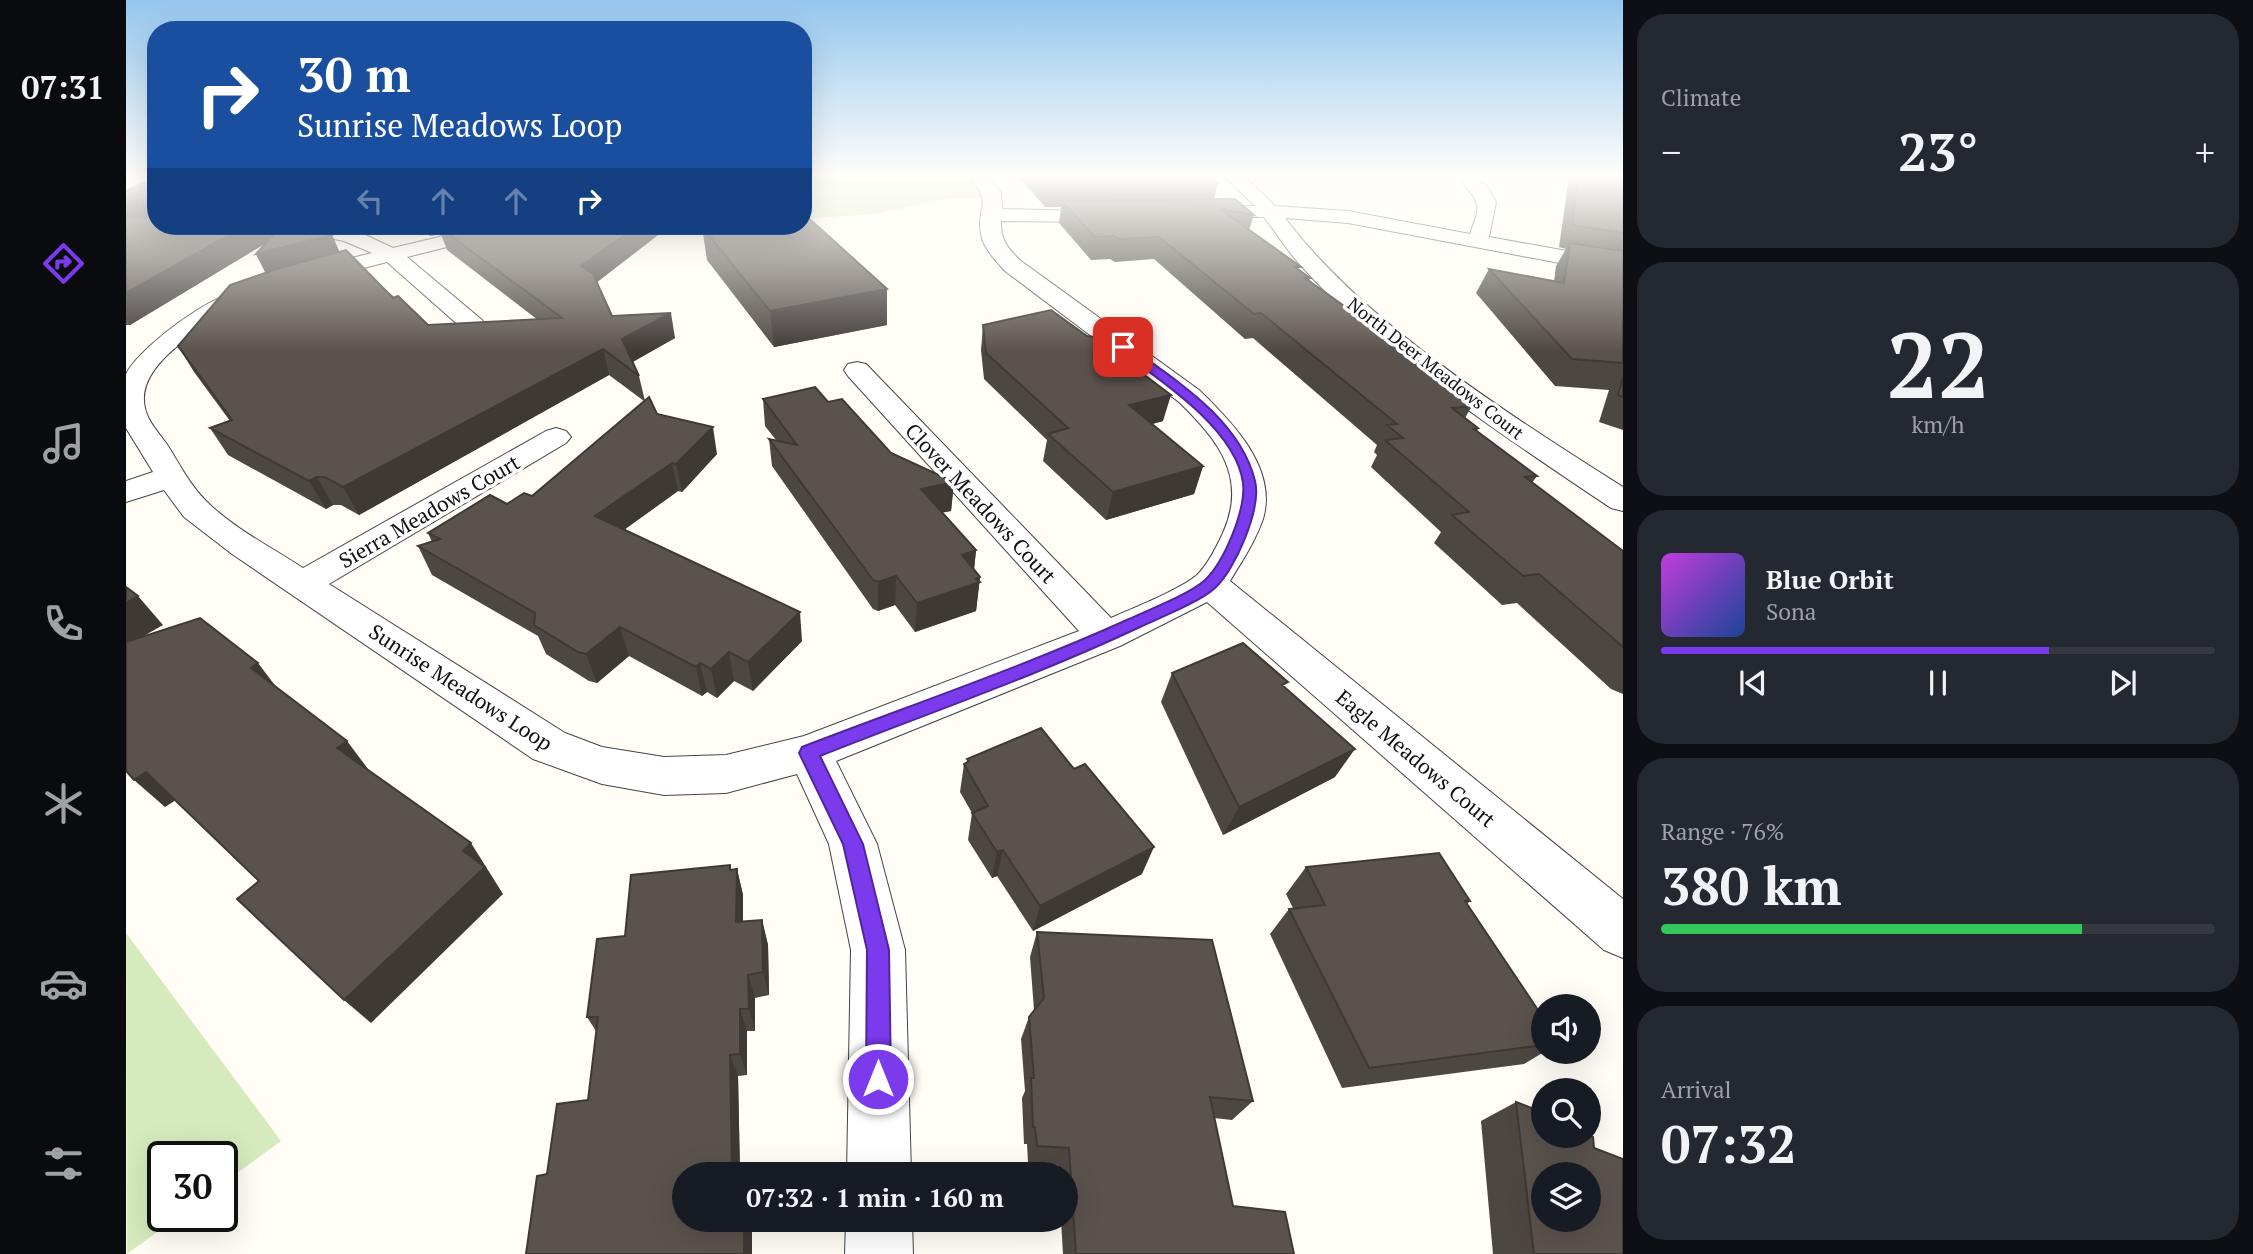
<!DOCTYPE html>
<html lang="en">
<head>
<meta charset="utf-8">
<style>
	:root { --surface:#171b24; --page:#242831; --text:#f1f3f6; --muted:#9ea1a6; --line:#363941; --accent:#7c3aed }
	body { margin:0; font-family:"PT Serif",serif; background:var(--page); color:var(--text); height:100vh; display:flex; flex-direction:column; font-size:26px; white-space:nowrap }
	* { box-sizing:border-box; margin:0 }
	p { font-size:23px; color:var(--muted) }
	.icon { flex:none; width:38px; height:38px; fill:none; stroke:currentColor; stroke-width:2; stroke-linecap:round; stroke-linejoin:round }
	.map { position:relative; flex:1; overflow:hidden }
	.side { display:flex; flex-direction:column; gap:14px; padding:14px; background:#0d0f14; width:630px }
	.side>* { flex:none }
	.banner { position:absolute; left:21px; top:21px; width:665px; height:214px; border-radius:28px; box-shadow:0 7px 28px #0002; background:#1a4fa0; color:#fff; overflow:hidden }
	.buttons { position:absolute; left:1405px; top:994px; display:grid; gap:14px }
	.buttons a { display:grid; place-items:center; width:70px; height:70px; border-radius:50%; background:var(--surface); box-shadow:0 7px 28px #0002; font-size:35px }
	.speed { position:absolute; left:21px; top:1141px; display:flex; gap:14px; font-size:35px; font-weight:700; text-align:center }
	.speed>* { display:grid; place-content:center; width:91px; height:91px; border-radius:50%; background:var(--surface); box-shadow:0 7px 28px #0002; line-height:1 }
	.speed .limit { border:4px solid #111; border-radius:10px; background:#fff; color:#111 }
	.pin { position:absolute; display:grid; place-items:center; width:60px; height:60px; color:#fff; margin:-30px; border-radius:14px; box-shadow:0 4px 10px #0006 }
	.me { position:absolute; width:77px; margin:-38px; rotate:0deg; stroke-linejoin:round; filter:drop-shadow(0 0 5px #0008) }
	.turn { display:flex; align-items:center; gap:24px; height:147px; padding:0 35px; font-size:32px }
	.turn .icon { width:91px; height:91px; stroke-width:2.5 }
	.turn b { display:block; font-size:49px; line-height:60px }
	.lanes { display:flex; align-items:center; height:66px; padding:0 35px; background:#0003; justify-content:center; gap:35px; direction:ltr }
	.lanes .off { opacity:.35 }
	.big { font-size:52px; font-weight:800; line-height:1.1 }
	.side .tile { flex:1; display:flex; flex-direction:column; justify-content:center; gap:10px; min-width:0; padding:0 24px; border-radius:28px; background:var(--page) }
	.side .dial { align-items:center; gap:0 }
	.dial b { font-size:91px; line-height:1 }
	.song { display:flex; align-items:center; gap:21px }
	.cover { width:84px; height:84px; border-radius:10px; background:linear-gradient(135deg,hsl(290 70% 55%),hsl(220 70% 35%)) }
	.played { height:7px; border-radius:4px; background:linear-gradient(90deg,var(--accent) 70%,var(--line) 70%) }
	.keys { display:flex; justify-content:space-around; direction:ltr }
	.heat { display:flex; justify-content:space-between; align-items:center; font-size:38px; direction:ltr }
	.charge { height:10px; border-radius:5px; background:linear-gradient(90deg,#34c759 76%,var(--line) 0) }
	.trip { position:absolute; left:546px; top:1162px; width:406px; height:70px; border-radius:35px; background:var(--surface); box-shadow:0 7px 28px #0002; font-weight:800; line-height:70px; text-align:center }
	main { display:flex; flex:1; min-height:0 }
	.menu { display:flex; flex-direction:column; width:126px; justify-content:space-around; align-items:center; background:#090b0e; color:var(--muted) }
	.menu .icon { width:49px; height:49px }
	.menu .current { color:var(--accent) }
	.menu b { font-size:32px; color:var(--text) }
	.map>svg:first-child { display:block }
</style>
</head>
<body>
<main>
<nav class="menu">
<b>07:31</b>
<svg class="icon current" aria-label="directions" viewBox="0 0 24 24"><path d="M12 3l9 9-9 9-9-9zM9 14v-3h6M13 9l2 2-2 2"/></svg>
<svg class="icon" aria-label="music" viewBox="0 0 24 24"><path d="M9 18V5l10-2v13"/><circle cx="6" cy="18" r="3"/><circle cx="16" cy="16" r="3"/></svg>
<svg class="icon" aria-label="phone" viewBox="0 0 24 24"><path d="M5 4h4l2 5-3 2q2 4 5 5l2-3 5 2v4C11 20 4 13 5 4z"/></svg>
<svg class="icon" aria-label="climate" viewBox="0 0 24 24"><path d="M12 3v18M4 7l16 10M4 17L20 7"/></svg>
<svg class="icon" aria-label="car" viewBox="0 0 24 24"><path d="M5 17H2v-5l4-1 3-4h7l3 4 3 1v5h-3M9 17h6M6 11h13"/><circle cx="7" cy="17" r="2"/><circle cx="17" cy="17" r="2"/></svg>
<svg class="icon" aria-label="filters" viewBox="0 0 24 24"><path d="M4 7h16M4 17h16"/><circle cx="9" cy="7" r="2"/><circle cx="15" cy="17" r="2"/></svg>
</nav>
<div class="map">
<svg width="1497" height="1254" viewBox="0 0 1497 1254">
	<rect width="100%" height="100%" fill="#fffdf5"/>
	<path fill="#d5ebbd" d="M677 177H854L866 190 868 198H826L749 214 677 219Z
		M0 933 155 1141 96 1184V1157H37V1216H53L1 1254Z"/>
	<g fill="none" stroke-linecap="round" stroke-linejoin="round">
		<g stroke="#444" stroke-width="2">
			<path id="street" d="M845 177H863L875 193 876 209 995 212 998 216 995 220 988 222 875 221C874 239 882 249 895 261L1073 390C1106 422 1152 468 1137 519 1129 542 1116 561 1104 581L1497 899V958L1478 950 1081 602 994 646 710 761 751 844 779 950 785 1174H721L725 950 703 844 671 774 600 793 538 795 476 784 407 759 106 554 58 517 38 490 0 502V481L27 472 0 428V374C16 344 102 280 135 288L138 293 135 298C99 314 7 358 19 408 22 423 36 436 44 449 55 467 65 486 80 501 107 528 145 547 177 568L420 431 430 428 440 431 445 437 440 443 203 584 439 733 476 747 538 757 600 755 678 736 953 631 722 376 718 370 722 364 731 362 740 364 985 618C1005 609 1058 588 1072 574 1082 564 1091 546 1097 533 1122 477 1092 440 1053 402L879 271C870 261 857 248 855 234 850 205 867 207 845 177Z
				M1099 177H1119L1149 206 1222 211 1344 234C1354 205 1356 206 1337 183L1346 178 1360 185 1370 202 1363 237 1497 261V275L1222 223 1159 218C1240 325 1384 415 1497 487V511L1485 508C1382 439 1261 360 1177 268 1162 252 1151 234 1138 217H1065L1062 213 1065 209 1072 207 1129 206Z
				M160 226H208L233 232 267 248 359 226H392L389 230 281 257 356 320 359 325 356 330 347 332 338 330 261 262 184 282 176 280 173 275 176 270 246 253 218 241 163 230Z
				M720 1220H786L787 1254H719Z"/>
		</g>
		<use href="#street" fill="#fff" fill-rule="evenodd"/>
	</g>
	<path fill="#4d4742" d="M30 177V226L206 235 213 251 302 325 412 320 321 250 315 234 304 236 290 226H540L541 228 471 282 486 316 549 338 507 362 513 376 519 401 531 414 591 454 556 492 552 491 498 530 676 641 627 691 608 681 591 698 581 692 576 696 503 656 471 683 463 681 420 654 412 636 306 575 292 546 306 542 302 533 381 504 406 496 518 401 483 375 233 515 215 505H207L200 509 102 455 84 428 104 421 68 372 52 346 140 273 130 254 140 243 4 325H0V191Z
		M893 177H1091L1090 182 1092 183 1088 199 1128 215 1123 230 1184 278 1183 281 1235 318 1234 321 1305 370 1303 374 1346 406 1339 418 1352 428 1351 431 1411 476 1406 483 1497 551V694L1485 689 1391 603 1376 605 1308 543 1315 532 1245 467 1251 455 1248 452 1251 445 1127 338 1119 339 1028 259 989 262 984 259 965 260 933 223 935 207H919Z
		M1443 177H1497V430L1473 422 1483 390 1429 386 1350 293 1363 269 1428 282 1430 266 1440 249 1433 247Z
		M576 227 761 289V325L648 347 581 260Z
		M857 325 1037 421 1026 424 1077 466 1068 494 980 520 917 461 921 440 858 379 855 350Z
		M637 399 702 402 765 453 828 482 825 511 816 512 850 550 848 570 854 577 850 611 789 632 769 605 752 611 747 609 646 466 643 439 650 440 639 426Z
		M1046 673 1159 687 1209 777 1097 835 1035 702Z
		M841 759 1016 874 907 931 871 876 866 878 842 840 846 813 834 792 838 764 841 763Z
		M604 865 605 869H611L617 895V922L636 920 642 945 643 995 629 998V1031H621V1075L612 1076 614 1174H558V1220H621L626 1228V1254H400L411 1176 421 1174 431 1104 462 1100 470 1031 461 1017 471 939 499 936 505 875Z
		M1180 867 1344 901 1341 904 1418 1019V1052L1398 1064 1216 1088 1144 934 1163 909 1167 908 1160 894Z
		M911 932 1127 1101 1106 1120 1088 1118 1107 1206 1168 1254H937L935 1220H940V1174H933L932 1165 902 1163 901 1144H898L896 1098 899 1091 895 1039 903 1017 908 1010 904 957Z
		M1390 1102 1468 1148 1497 1254H1367L1355 1121Z"/>
	<path fill="#3f3936" d="M17 200 30 221 0 224V201Z
		M119 226H159L160 231 4 325 0 319V293Z
		M300 226H349L313 227 315 234 304 236Z
		M511 226H540L541 228 461 290 455 266Z
		M206 235 216 258 142 278 130 254Z
		M761 289V325L648 347 644 311Z
		M545 313 549 338 502 364 496 339Z
		M477 349 483 375 233 515 217 487Z
		M1045 395 1037 421 997 432 1003 405Z
		M587 427 591 454 556 492 550 464Z
		M546 463 552 491 478 544 469 516Z
		M1077 466 1068 494 980 520 987 492Z
		M191 477 207 505 200 509 183 481Z
		M828 482 825 511 793 517 795 489Z
		M850 550 847 579 836 555Z
		M770 576 769 605 752 611V582Z
		M854 577 850 611 789 632 791 603Z
		M12 596 37 625 0 646V603Z
		M674 612 676 641 627 691 622 662Z
		M494 627 503 656 471 683 460 654Z
		M603 652 608 681 591 698 585 669Z
		M132 663 154 692 125 668Z
		M574 663 581 692 576 696 570 667Z
		M221 741 242 769 232 776 211 748Z
		M1229 749 1209 777 1097 835 1113 807Z
		M20 772 50 800 39 807 8 780Z
		M345 843 377 894 245 1023 218 1000 337 851Z
		M1028 847 1016 874 907 931 914 906Z
		M877 850 871 876 866 878 871 852Z
		M604 865 610 890 611 869 617 895V947L610 922 604 870Z
		M636 920 642 945 643 995 637 972Z
		M622 975 629 998V1031L623 1009Z
		M614 1009 621 1031V1075L614 1054Z
		M604 1055 612 1076 614 1174H606Z
		M618 1220H621L626 1228V1254H618Z"/>
	<path fill="#5a524d" stroke="#3f3936" stroke-width="2" fill-rule="evenodd" d="M30 177V200L0 201V191Z
		M914 177H1085L1092 183 922 186Z
		M1452 177H1497V233L1446 225Z
		M1109 199 1128 215 1094 209 1175 267H1169L1184 278H1179L1235 318 1231 319 1305 370H1299L1346 406 1326 408 1352 428 1348 429 1411 476 1399 477 1497 551V647L1413 574 1397 576 1326 515 1343 512 1259 440 1277 438 1261 425 1271 424 1135 313 1128 314 1033 237 993 239 988 236 969 237 936 201Z
		M677 213 761 289 644 311 576 227 587 226H677Z
		M30 216V226H119L0 293V218Z
		M155 226H197L206 235 130 254Z
		M319 226H511L455 266 467 274 486 316 545 313 496 339 513 376 477 349 217 487 199 477H191L183 481 84 428 106 420 52 346 104 285 151 269 220 250 267 298 272 296 302 325 436 318 313 227Z
		M1444 243 1497 251V363L1446 359 1363 269 1438 283Z
		M925 310 961 336 968 337 1045 395 1003 405 1077 466 987 492 922 434 942 428 860 353 857 325Z
		M1497 378V397L1492 395Z
		M689 387 702 402 716 399 765 453 828 482 795 489 850 550 836 555 854 577 850 579 854 582 791 603 770 576 752 582 747 580 643 439 671 445 637 399Z
		M523 397 531 414 587 427 550 464 546 463 469 516 674 612 622 662 603 652 585 669 574 663 570 667 494 627 460 654 452 652 408 625 409 613 292 546 314 539 302 533 364 495 381 504 398 493 406 496Z
		M0 587 12 596 0 603Z
		M74 618 132 663 125 668 221 741 211 748 345 843 337 851 359 867 218 1000 111 899 133 881 20 772 8 780 0 771V642Z
		M1117 643 1162 682 1156 685 1229 749 1113 807 1046 673Z
		M915 728 948 769 959 764 1028 847 914 906 877 850 871 852 846 813 862 806 838 764 843 761 841 759Z
		M1313 853 1344 901H1339L1418 1019V1045L1243 1068 1163 909 1199 905 1180 867Z
		M604 865V870L611 869 610 922 636 920 637 972 622 975 623 1009H614V1054L604 1055 606 1174H558V1220H618V1254H400L411 1176 421 1174 431 1104 462 1100 472 1017H461L471 939 499 936 505 875Z
		M911 932 1086 940 1127 1101 1084 1097 1107 1206 1159 1212 1168 1254H950L943 1148 911 1146 909 1127H907L905 1078H908L903 1017 918 998Z
		M1390 1102 1418 1113V1136L1463 1135 1467 1137 1468 1148 1497 1159V1254H1408ZM1418 1174H1463V1220H1418Z"/>
	<linearGradient id="sky" x2="0" y2="1"><stop stop-color="#95c6ee"/><stop offset="0.5" stop-color="#fffefa"/><stop offset="1" stop-color="#fffefa" stop-opacity="0"/></linearGradient>
	<rect width="1497" height="352" fill="url(#sky)"/>
	<path fill="#7c3aed" stroke="#51269a" stroke-width="2" d="M993 345H1001C1049 380 1114 419 1129 481 1136 508 1109 570 1089 588 1074 602 1033 618 1014 627 910 676 800 714 694 756L737 844 763 950 765 1079 761 1088 752 1091 744 1088 740 1079 741 950 717 844 673 753 676 747C785 705 897 667 1003 619 1022 610 1064 594 1079 580 1098 562 1120 510 1117 483 1110 429 1034 380 993 350Z"/>
	<g text-anchor="middle" dominant-baseline="central" stroke-width="7" stroke-linejoin="round" paint-order="stroke">
		<g font-size="18" fill="#111" stroke="#fff">
			<text transform="translate(1310 368) rotate(38)">North Deer Meadows Court</text>
		</g>
		<g font-size="21" fill="#111" stroke="#fff">
			<text transform="translate(855 503) rotate(47)">Clover Meadows Court</text>
			<text transform="translate(303 511) rotate(-30)">Sierra Meadows Court</text>
			<text transform="translate(335 687) rotate(33)">Sunrise Meadows Loop</text>
			<text transform="translate(1290 758) rotate(40)">Eagle Meadows Court</text>
		</g>
	</g>
</svg>
<div class="buttons">
<a><svg class="icon" aria-label="sound" viewBox="0 0 24 24"><path d="M4 9h4l5-4v14l-5-4H4zM17 9q2 3 0 6"/></svg></a>
<a><svg class="icon" aria-label="search" viewBox="0 0 24 24"><circle cx="10" cy="10" r="6"/><path d="M15 15l6 6"/></svg></a>
<a><svg class="icon" aria-label="layers" viewBox="0 0 24 24"><path d="M12 4l9 5-9 5-9-5zM3 14l9 5 9-5"/></svg></a>
</div>
<div class="speed"><div class="limit">30</div></div>
<div class="pin" style="left:997px;top:347px;background:#d93025"><svg class="icon" aria-label="arrive" viewBox="0 0 24 24"><path d="M6 21V4h12l-3 4 3 4H6"/></svg></div>
<svg class="me" style="left:752px;top:1079px" viewBox="-20 -20 40 40"><circle r="17" fill="#7c3aed" stroke="#fff" stroke-width="3"/><path d="M0-11L8 9 0 5-8 9z" fill="#fff"/></svg>
<div class="trip">07:32 · 1 min · 160 m</div>
<div class="banner">
<div class="turn"><svg class="icon" aria-label="right" viewBox="0 0 24 24"><path d="M7 20v-9h11M14 6l5 5-5 5"/></svg><div><b>30 m</b>Sunrise Meadows Loop</div></div>
<div class="lanes"><svg class="icon off" aria-label="left" viewBox="0 0 24 24"><path d="M17 20v-9H6M10 6l-5 5 5 5"/></svg><svg class="icon off" aria-label="ahead" viewBox="0 0 24 24"><path d="M12 20V5M6 11l6-6 6 6"/></svg><svg class="icon off" aria-label="ahead" viewBox="0 0 24 24"><path d="M12 20V5M6 11l6-6 6 6"/></svg><svg class="icon" aria-label="right" viewBox="0 0 24 24"><path d="M7 20v-9h11M14 6l5 5-5 5"/></svg></div>
</div>
</div>
<section class="side">
<div class="tile"><p>Climate</p>
<div class="heat"><a>−</a><b class="big">23°</b><a>+</a></div>
</div>
<div class="tile dial"><b>22</b><p>km/h</p></div>
<div class="tile">
<div class="song"><i class="cover"></i><div><b>Blue Orbit</b><p>Sona</p></div></div>
<div class="played"></div>
<div class="keys"><svg class="icon" aria-label="previous" viewBox="0 0 24 24"><path d="M18 5L8 12l10 7zM5 5v14"/></svg><svg class="icon" aria-label="pause" viewBox="0 0 24 24"><path d="M8 5v14M16 5v14"/></svg><svg class="icon" aria-label="next" viewBox="0 0 24 24"><path d="M6 5l10 7-10 7zM19 5v14"/></svg></div>
</div>
<div class="tile"><p>Range · 76%</p><b class="big">380 km</b><div class="charge"></div></div>
<div class="tile"><p>Arrival</p><b class="big">07:32</b></div>
</section>
</main>
</body>
</html>
